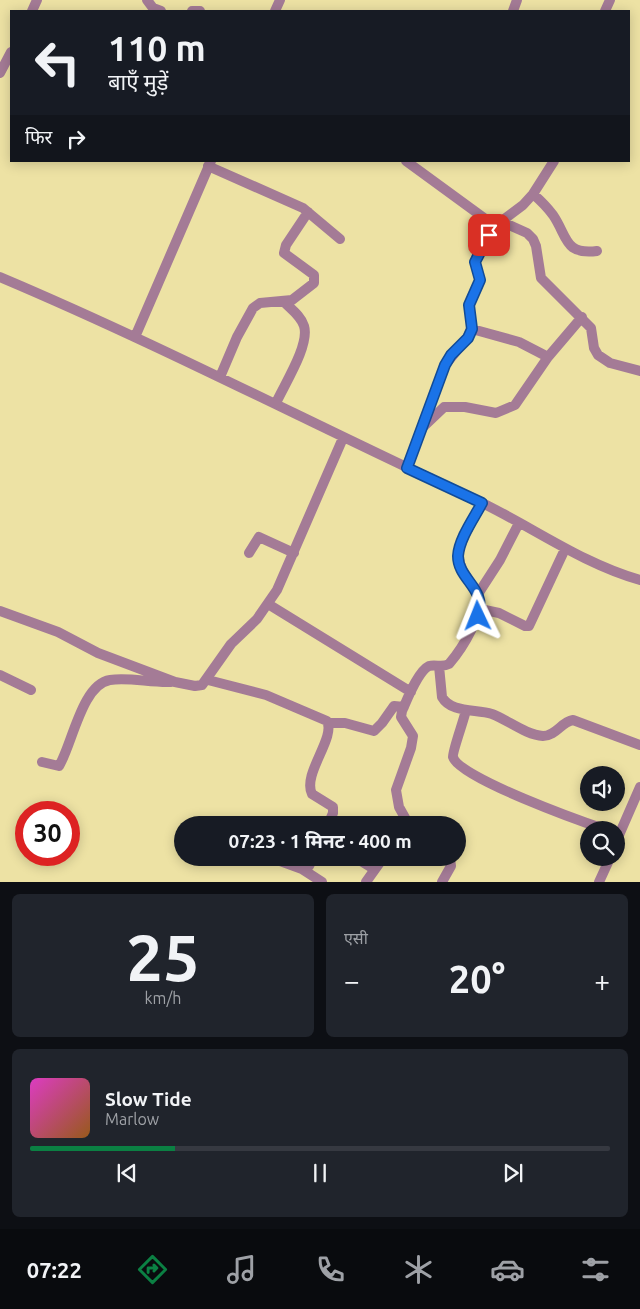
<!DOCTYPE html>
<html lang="hi">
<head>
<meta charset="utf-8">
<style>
	:root { --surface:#171b24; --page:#20242c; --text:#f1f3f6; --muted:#9ea1a6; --line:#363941; --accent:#0b8043 }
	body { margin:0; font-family:Ubuntu,"Noto Sans Devanagari",sans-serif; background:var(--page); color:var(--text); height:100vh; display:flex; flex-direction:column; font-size:19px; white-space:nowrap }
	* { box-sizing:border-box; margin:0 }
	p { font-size:16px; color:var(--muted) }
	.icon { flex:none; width:28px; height:28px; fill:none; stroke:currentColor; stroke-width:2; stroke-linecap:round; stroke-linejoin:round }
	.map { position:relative; height:882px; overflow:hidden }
	.sheet { display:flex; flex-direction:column; gap:12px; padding:12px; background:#0d0f14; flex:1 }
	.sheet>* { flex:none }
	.guide { position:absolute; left:10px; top:10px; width:620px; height:152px; border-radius:0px; box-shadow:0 2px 12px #0003; background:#171b24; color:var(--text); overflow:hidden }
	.tools { position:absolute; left:580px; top:766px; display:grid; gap:10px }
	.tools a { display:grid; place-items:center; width:45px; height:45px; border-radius:50%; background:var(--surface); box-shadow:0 2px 12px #0003; font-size:25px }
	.speed { position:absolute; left:15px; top:801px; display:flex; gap:10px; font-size:25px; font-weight:700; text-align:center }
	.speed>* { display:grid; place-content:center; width:65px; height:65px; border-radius:50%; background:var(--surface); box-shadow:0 2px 12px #0003; line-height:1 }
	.speed .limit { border:8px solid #d22; background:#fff; color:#111 }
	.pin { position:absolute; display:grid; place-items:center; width:42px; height:42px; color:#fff; margin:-21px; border-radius:10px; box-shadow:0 2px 8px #0006 }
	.me { position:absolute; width:55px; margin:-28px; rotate:358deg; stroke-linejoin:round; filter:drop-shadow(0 0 4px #0008) }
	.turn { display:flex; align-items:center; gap:18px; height:105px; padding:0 15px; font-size:22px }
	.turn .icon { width:65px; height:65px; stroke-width:2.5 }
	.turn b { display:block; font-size:35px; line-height:42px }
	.then { display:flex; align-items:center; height:48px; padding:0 15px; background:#0003; gap:10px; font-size:19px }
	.big { font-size:38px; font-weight:700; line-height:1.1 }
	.sheet .tile { flex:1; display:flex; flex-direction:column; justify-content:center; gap:8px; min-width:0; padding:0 18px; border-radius:8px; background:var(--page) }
	.sheet .dial { align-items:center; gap:0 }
	.dial b { font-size:65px; line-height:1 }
	.song { display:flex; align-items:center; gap:15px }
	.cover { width:60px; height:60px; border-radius:8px; background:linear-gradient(135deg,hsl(310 70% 55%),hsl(30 70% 35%)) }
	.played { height:5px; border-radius:2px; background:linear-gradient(90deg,var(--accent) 25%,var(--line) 25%) }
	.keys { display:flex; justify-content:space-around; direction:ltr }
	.heat { display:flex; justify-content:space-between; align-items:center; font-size:28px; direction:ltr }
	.sheet .tiles { flex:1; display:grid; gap:12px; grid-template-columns:1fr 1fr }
	.tile:last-child { grid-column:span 2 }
	.trip { position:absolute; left:174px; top:816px; width:292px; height:50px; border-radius:25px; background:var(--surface); box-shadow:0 2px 12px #0003; font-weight:700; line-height:50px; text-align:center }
	.menu { display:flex; height:80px; justify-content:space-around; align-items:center; background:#090b0e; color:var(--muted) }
	.menu .icon { width:35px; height:35px }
	.menu .active { color:var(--accent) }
	.menu b { font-size:22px; color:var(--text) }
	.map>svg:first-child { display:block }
</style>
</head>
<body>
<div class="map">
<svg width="640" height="882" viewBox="0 0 640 882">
	<rect width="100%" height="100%" fill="#ede2a4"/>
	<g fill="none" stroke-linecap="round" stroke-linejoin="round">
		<path stroke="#a47b96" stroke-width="10" d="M147 0 153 8 161 11
			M32 11 37 0
			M192 11H200
			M275 11 280 0
			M513 11 517 0
			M605 11 610 0
			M0 73 11 52
			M406 161 495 226
			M208 166 303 208 340 239
			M533 194C540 200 547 207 553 215 568 237 564 255 597 251
			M500 221 527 233 533 239 536 246 541 278 591 328 594 348 598 355 610 363 640 371
			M0 277C161 345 316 426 474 499 530 525 580 563 640 580
			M472 329 519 342 548 357
			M135 337 211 161
			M220 377 237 337 253 308 260 303 292 300 314 283V275L284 253 286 245 308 212
			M276 403C284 385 310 345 304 326 301 316 291 309 284 302
			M424 426 444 407H465L496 413 515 405 548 357 582 317
			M407 468 445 365 467 338 472 329 469 305 480 281 475 262 477 255 495 226 523 205 533 194 554 161
			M249 553 259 537 294 553
			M478 594 500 560 519 523
			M268 604 411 692
			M480 609 499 613 525 626H529L565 549
			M0 611 58 632 98 653 175 682 195 686 202 685 231 644 257 619 277 590 343 438
			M439 666 442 697C451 713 475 709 492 714 508 720 526 735 543 736 556 736 561 722 573 720L640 745
			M0 675 31 690
			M208 680 266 695 327 721C336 738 302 774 312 794L333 807V813L328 825
			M466 710C464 720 452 752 453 757 459 778 583 822 607 830
			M329 723H345L374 731 382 723 394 706 404 707
			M42 762 59 766C72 745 82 684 110 680 129 677 151 683 171 682
			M409 825 399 807 396 790 411 748 413 736 401 717 402 711C407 700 418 671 429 666 436 664 442 668 449 664 461 650 487 611 477 593 471 582 460 571 459 559 456 545 475 517 482 503
			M616 842 640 787
			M272 858 302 869 309 866 313 858
			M356 858 374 869
			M302 869 322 882
			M366 882 383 858
			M442 882 451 866 450 858
			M599 882 610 858"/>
	</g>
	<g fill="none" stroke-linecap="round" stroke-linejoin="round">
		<g stroke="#114b97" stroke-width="12">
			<path id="route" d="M478 616C487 588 458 580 458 556 459 539 474 518 482 503L407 468 445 365 451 355 468 338 472 329 469 305 480 280 475 262 489 235"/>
		</g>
		<use href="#route" stroke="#1a73e8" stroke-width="9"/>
	</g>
</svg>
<div class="tools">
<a><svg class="icon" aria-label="sound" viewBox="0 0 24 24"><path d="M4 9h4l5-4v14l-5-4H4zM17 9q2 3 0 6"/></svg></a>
<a><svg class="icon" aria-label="search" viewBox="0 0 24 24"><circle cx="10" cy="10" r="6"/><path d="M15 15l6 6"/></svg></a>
</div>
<div class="speed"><div class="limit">30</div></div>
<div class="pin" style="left:489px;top:235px;background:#d93025"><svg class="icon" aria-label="arrive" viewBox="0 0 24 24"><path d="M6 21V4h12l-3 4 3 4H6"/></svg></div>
<svg class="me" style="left:478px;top:616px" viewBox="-20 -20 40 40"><path d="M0-17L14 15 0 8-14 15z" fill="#1a73e8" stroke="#fff" stroke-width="4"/></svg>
<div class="trip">07:23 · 1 मिनट · 400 m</div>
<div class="guide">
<div class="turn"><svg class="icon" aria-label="left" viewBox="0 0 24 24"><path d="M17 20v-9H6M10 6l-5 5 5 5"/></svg><div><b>110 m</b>बाएँ मुड़ें</div></div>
<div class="then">फिर<svg class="icon" aria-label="right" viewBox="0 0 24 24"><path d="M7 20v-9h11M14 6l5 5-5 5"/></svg></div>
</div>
</div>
<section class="sheet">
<div class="tiles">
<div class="tile dial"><b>25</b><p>km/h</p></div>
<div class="tile"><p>एसी</p>
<div class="heat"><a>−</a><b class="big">20°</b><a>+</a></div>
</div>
<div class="tile">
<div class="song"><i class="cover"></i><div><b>Slow Tide</b><p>Marlow</p></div></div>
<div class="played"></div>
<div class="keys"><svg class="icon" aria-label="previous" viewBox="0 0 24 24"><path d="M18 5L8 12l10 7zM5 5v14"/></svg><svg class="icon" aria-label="pause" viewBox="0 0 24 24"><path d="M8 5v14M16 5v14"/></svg><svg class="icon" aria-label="next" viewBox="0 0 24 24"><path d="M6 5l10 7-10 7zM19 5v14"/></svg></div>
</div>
</div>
</section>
<nav class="menu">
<b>07:22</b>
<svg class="icon active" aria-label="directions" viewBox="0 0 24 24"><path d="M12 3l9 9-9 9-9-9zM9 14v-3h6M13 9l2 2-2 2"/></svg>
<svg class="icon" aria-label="music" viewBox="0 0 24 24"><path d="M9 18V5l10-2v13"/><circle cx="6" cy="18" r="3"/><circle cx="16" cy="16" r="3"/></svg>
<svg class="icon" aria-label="phone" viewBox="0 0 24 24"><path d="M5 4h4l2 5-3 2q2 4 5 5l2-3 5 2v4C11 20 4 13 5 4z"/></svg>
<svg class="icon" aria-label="climate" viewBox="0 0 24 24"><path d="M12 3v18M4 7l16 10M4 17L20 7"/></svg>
<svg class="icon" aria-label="car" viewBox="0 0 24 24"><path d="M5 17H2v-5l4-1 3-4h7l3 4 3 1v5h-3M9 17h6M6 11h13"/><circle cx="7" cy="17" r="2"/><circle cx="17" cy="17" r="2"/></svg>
<svg class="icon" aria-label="filters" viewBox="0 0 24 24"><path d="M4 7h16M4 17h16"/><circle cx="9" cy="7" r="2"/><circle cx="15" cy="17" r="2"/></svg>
</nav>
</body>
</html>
